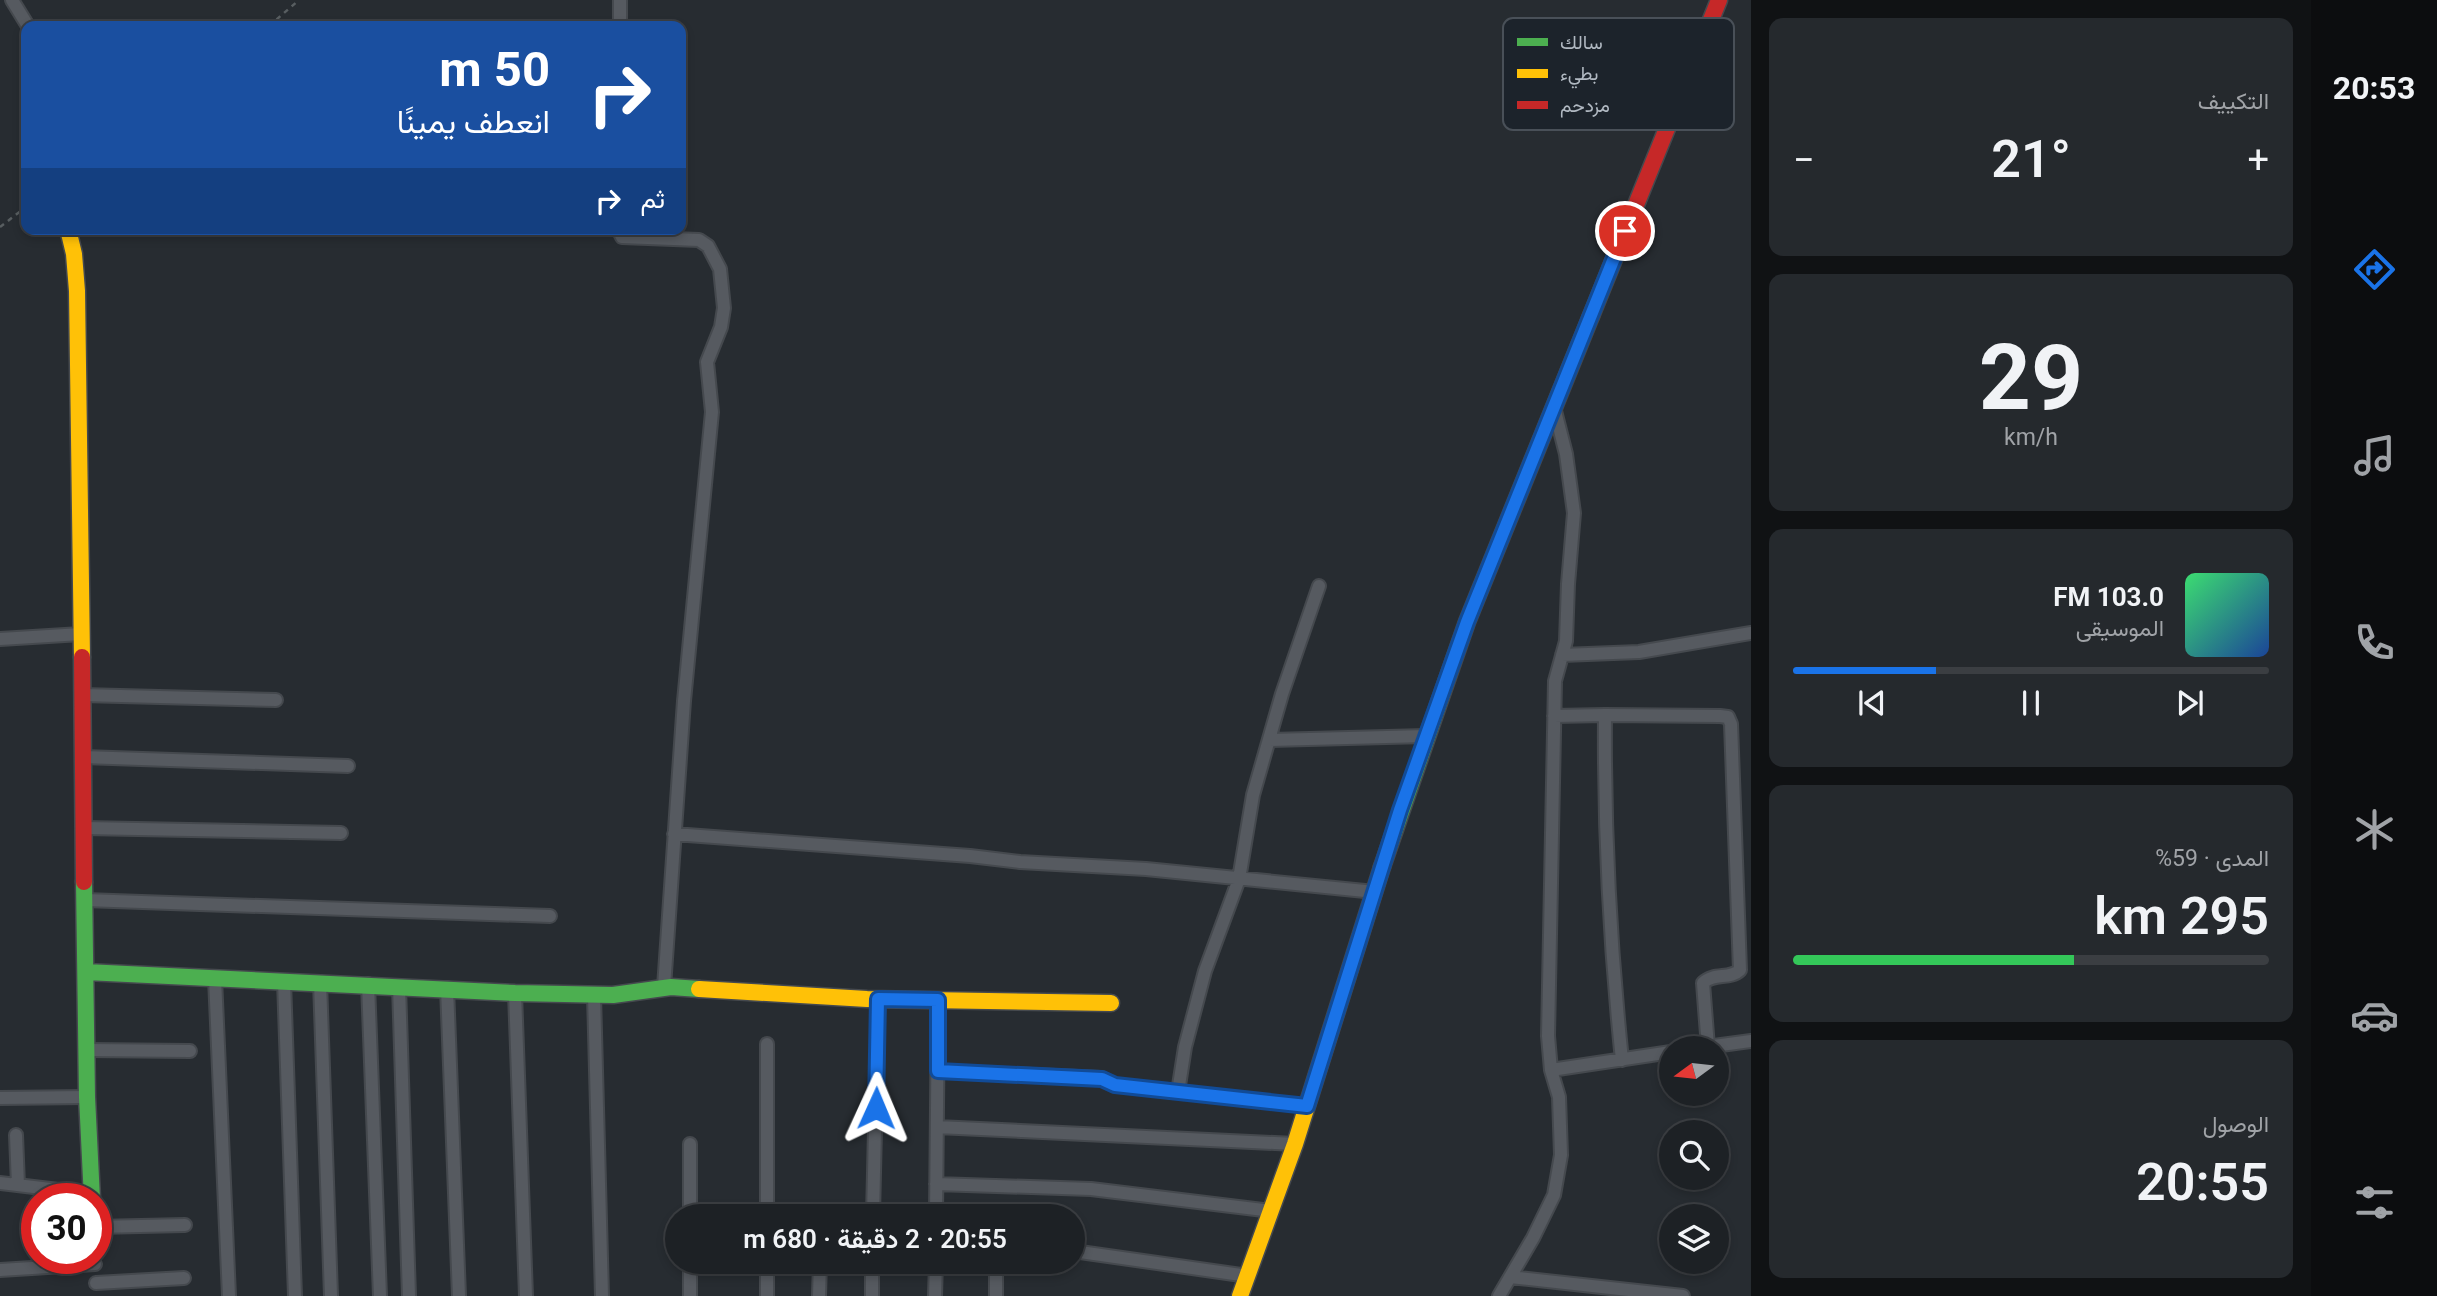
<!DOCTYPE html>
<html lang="ar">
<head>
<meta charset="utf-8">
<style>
	:root { --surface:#1d2125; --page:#25292d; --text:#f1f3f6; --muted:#a0a3a7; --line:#3b3e42; --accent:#1a73e8 }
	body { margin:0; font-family:Roboto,Vazirmatn,sans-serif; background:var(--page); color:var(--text); direction:rtl; height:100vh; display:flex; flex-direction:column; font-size:26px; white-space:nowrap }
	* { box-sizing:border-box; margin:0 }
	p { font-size:23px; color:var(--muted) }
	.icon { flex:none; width:38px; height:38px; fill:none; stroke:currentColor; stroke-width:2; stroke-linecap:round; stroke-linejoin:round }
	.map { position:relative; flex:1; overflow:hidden; direction:ltr }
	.details { display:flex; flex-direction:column; gap:18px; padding:18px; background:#101214; width:560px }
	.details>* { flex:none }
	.top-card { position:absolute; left:21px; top:21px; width:665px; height:214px; border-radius:14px; box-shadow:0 4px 10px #0003,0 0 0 2px var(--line); direction:rtl; background:#1a4fa0; color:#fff; overflow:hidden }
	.needle { width:46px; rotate:255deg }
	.tools { position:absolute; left:1659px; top:1036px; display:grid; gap:14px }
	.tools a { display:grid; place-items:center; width:70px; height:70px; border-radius:50%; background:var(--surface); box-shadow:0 4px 10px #0003,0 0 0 2px var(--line); font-size:35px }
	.speed { position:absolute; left:21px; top:1183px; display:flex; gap:14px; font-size:35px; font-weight:700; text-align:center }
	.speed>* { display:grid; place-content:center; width:91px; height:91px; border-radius:50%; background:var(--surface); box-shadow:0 4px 10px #0003,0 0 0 2px var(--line); line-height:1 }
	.speed .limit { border:10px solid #d22; background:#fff; color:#111 }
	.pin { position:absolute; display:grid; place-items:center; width:60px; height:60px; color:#fff; margin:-30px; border:4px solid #fff; border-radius:50%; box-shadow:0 2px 7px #0007 }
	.me { position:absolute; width:77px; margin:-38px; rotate:1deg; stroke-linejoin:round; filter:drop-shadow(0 0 5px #0008) }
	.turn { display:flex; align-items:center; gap:24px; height:147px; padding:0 21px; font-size:32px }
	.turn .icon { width:91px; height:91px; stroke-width:2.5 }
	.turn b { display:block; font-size:49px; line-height:60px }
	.then { display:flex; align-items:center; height:66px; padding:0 21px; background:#0003; gap:14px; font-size:26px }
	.big { font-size:52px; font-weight:600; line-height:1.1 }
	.details .tile { flex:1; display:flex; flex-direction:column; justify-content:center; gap:10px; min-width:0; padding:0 24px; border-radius:14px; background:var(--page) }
	.details .dial { align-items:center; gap:0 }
	.dial b { font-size:91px; line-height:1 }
	.song { display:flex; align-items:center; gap:21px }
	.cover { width:84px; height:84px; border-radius:10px; background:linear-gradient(135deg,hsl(140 70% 55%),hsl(220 70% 35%)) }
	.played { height:7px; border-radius:4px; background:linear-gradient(90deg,var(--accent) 30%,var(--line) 30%) }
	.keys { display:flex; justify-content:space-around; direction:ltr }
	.heat { display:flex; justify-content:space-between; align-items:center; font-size:38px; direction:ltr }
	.charge { height:10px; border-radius:5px; background:linear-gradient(90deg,#34c759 59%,var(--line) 0) }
	.trip { position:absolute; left:665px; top:1204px; width:420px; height:70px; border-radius:35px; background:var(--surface); box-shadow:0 4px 10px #0003,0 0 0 2px var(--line); font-weight:600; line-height:70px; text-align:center; direction:rtl }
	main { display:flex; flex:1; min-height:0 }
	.menu { display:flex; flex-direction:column; width:126px; justify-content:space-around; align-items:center; background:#0c0d0f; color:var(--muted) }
	.menu .icon { width:49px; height:49px }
	.menu .selected { color:var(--accent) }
	.menu b { font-size:32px; color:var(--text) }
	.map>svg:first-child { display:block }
</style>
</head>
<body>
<main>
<nav class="menu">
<b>20:53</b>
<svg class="icon selected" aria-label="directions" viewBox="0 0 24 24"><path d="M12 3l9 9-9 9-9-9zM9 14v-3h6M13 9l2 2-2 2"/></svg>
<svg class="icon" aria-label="music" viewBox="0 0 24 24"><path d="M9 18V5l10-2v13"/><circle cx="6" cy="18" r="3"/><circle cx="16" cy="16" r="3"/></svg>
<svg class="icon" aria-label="phone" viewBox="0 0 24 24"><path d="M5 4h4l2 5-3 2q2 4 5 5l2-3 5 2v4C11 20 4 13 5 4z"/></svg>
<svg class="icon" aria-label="climate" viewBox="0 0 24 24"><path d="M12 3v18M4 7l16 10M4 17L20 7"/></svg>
<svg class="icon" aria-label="car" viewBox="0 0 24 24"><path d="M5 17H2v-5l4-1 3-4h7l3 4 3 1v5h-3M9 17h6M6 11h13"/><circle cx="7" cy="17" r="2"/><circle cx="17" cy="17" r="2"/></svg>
<svg class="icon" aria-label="filters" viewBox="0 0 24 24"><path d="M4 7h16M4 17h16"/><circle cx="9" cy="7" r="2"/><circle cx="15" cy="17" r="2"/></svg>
</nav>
<section class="details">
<div class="tile"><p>التكييف</p>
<div class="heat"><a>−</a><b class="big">21°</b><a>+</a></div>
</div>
<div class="tile dial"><b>29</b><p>km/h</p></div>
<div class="tile">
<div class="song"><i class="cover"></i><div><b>103.0 FM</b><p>الموسيقى</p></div></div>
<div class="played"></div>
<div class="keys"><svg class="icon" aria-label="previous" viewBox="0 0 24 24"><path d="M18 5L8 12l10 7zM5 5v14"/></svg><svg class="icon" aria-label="pause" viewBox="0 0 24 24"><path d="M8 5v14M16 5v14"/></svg><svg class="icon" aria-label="next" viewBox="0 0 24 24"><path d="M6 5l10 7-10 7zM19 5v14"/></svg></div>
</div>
<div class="tile"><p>المدى · 59%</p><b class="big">295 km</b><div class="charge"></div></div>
<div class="tile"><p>الوصول</p><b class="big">20:55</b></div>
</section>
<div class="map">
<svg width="1751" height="1296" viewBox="0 0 1751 1296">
	<rect width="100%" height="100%" fill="#272c31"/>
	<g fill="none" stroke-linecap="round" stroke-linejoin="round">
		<g stroke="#45494e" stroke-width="16">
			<path id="street" d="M12 0 28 26
				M620 26V0
				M618 229 622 237 699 240 708 246 720 269 724 308 721 327 707 362 712 412 684 701 664 987
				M0 639 81 634
				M1562 655 1639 652 1751 633
				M82 695 276 700
				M1605 715 1720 716 1728 717 1731 724 1740 970C1730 980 1714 972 1703 983L1708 1047
				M1554 716 1605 715C1604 830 1610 945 1622 1060
				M1269 740 1426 736
				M83 757 348 766
				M84 828 341 833
				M674 834 970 856 1020 862 1146 869 1375 892
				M85 900 550 916
				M215 978 229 1296
				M284 981 295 1296
				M320 982 331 1296
				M368 984 380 1296
				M399 986 409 1296
				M447 988 459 1296
				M515 993 526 1296
				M594 995 602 1296
				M1699 1048 1751 1041
				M87 1050 190 1051
				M1551 1070 1671 1052
				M938 1071 1101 1078 1115 1085 1307 1106
				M1178 1092 1185 1047 1205 971 1239 879 1253 795 1282 694 1319 586
				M0 1098 87 1097
				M937 1127 1295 1144
				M16 1135 18 1185
				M690 1144V1216
				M0 1183 92 1194
				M936 1184 1091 1189 1272 1211
				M767 1216V1044
				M873 1216 878 999
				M936 1216 938 1000
				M96 1227 185 1225
				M1073 1251 1248 1276
				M690 1262V1296
				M0 1270 95 1264
				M1510 1277 1683 1296
				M96 1283 184 1278
				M767 1296V1262
				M819 1296 820 1262
				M872 1296V1262
				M935 1296 936 1262
				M996 1296V1262
				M1499 1296 1533 1238 1554 1195 1561 1155 1559 1097 1551 1070 1548 1036 1555 681 1566 641 1568 584 1574 513 1566 454 1554 407"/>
		</g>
		<g stroke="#45494e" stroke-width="19">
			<path id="fast" d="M1382 867 1467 622 1591 316
				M84 882 87 1097 92 1199
				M86 972 515 993 613 995 671 987 699 989"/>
		</g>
		<g stroke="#45494e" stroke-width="19">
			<path id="slow" d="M68 229 74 254 77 291 82 657
				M699 989 867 999 1111 1003
				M1240 1296 1295 1144 1382 867"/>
		</g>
		<g stroke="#45494e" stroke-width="19">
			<path id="jam" d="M1591 316 1719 0
				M82 657 84 882"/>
		</g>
		<path stroke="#585e61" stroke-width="2.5" stroke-dasharray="5 5" stroke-linecap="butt" d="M269 26 299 0
			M0 227 26 207"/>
		<use href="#street" stroke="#565a60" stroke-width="12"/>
		<use href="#fast" stroke="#4caf50" stroke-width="16"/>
		<use href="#slow" stroke="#ffc107" stroke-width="16"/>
		<use href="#jam" stroke="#c62828" stroke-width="16"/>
	</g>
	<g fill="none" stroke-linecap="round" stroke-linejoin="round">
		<g stroke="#114b97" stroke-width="18">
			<path id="route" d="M876 1108 878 999 938 1000V1071L1102 1079 1115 1085 1307 1106 1400 810 1467 622 1625 231"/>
		</g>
		<use href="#route" stroke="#1a73e8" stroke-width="12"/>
	</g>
	<rect x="1503" y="18" width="231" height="112" rx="10" fill="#1c232b" stroke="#495058" stroke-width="2"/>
	<rect x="1517" y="38" width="31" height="8" fill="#4caf50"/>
	<rect x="1517" y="69" width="31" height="9" fill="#ffc107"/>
	<rect x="1517" y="101" width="31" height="8" fill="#c62828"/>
	<g font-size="19" fill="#b1b9c2">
		<text x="1560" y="49">سالك</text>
		<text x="1560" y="80">بطيء</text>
		<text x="1560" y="112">مزدحم</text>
	</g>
</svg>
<div class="tools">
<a><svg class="needle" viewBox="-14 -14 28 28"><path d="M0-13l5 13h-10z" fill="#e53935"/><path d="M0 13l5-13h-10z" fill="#a0a3a7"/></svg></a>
<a><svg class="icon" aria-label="search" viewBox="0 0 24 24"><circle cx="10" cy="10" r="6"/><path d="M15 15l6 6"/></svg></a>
<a><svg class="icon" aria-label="layers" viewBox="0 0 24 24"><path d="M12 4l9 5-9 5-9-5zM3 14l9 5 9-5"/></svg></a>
</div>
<div class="speed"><div class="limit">30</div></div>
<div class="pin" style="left:1625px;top:231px;background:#d93025"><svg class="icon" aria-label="arrive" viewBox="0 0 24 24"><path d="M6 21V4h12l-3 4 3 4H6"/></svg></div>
<svg class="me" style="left:876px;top:1108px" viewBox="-20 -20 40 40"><path d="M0-17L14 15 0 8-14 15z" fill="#1a73e8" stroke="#fff" stroke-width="4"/></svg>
<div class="trip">20:55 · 2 دقيقة · 680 m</div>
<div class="top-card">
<div class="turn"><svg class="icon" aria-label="right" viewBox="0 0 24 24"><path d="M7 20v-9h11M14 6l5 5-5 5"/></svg><div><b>50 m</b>انعطف يمينًا</div></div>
<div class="then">ثم<svg class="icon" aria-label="right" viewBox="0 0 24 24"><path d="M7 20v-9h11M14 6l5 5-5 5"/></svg></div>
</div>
</div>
</main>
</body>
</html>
